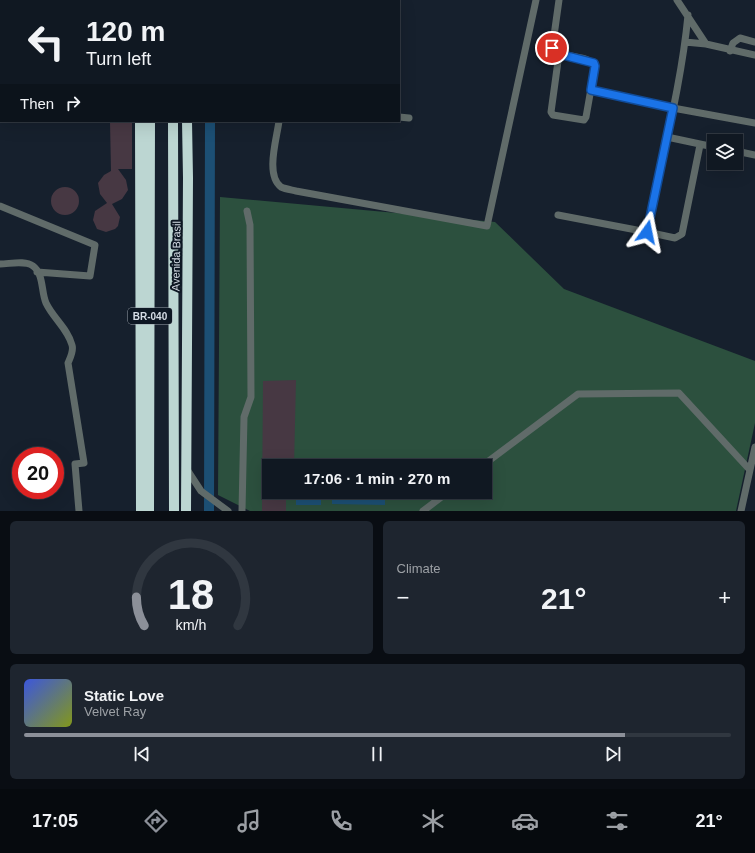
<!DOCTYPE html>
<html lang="en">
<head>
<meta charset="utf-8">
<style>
	:root { --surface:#101822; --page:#1e252f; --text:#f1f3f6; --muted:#9ca0a5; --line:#303740; --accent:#8c9099 }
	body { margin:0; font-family:Helvetica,sans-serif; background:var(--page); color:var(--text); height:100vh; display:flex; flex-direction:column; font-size:15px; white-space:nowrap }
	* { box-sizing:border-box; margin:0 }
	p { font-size:13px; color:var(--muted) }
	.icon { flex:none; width:22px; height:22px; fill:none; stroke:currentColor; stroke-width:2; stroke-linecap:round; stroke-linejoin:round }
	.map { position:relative; height:511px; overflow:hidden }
	.drawer { display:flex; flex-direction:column; gap:10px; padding:10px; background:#090d13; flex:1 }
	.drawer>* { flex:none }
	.guide { position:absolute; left:0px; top:0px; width:400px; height:122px; box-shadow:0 4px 16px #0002,0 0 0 1px var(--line); background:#101822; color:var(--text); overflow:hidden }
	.buttons { position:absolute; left:707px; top:134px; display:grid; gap:8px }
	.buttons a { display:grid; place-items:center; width:36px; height:36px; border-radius:0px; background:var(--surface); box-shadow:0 4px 16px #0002,0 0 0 1px var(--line); font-size:20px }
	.speed { position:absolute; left:12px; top:447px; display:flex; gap:8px; font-size:20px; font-weight:700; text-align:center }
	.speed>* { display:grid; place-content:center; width:52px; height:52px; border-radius:50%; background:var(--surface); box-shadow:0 4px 16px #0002,0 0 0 1px var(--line); line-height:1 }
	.speed .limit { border:6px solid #d22; background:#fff; color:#111 }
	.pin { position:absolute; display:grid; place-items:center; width:34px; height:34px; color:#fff; margin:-17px; border:2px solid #fff; border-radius:50%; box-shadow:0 1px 4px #0007 }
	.me { position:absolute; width:44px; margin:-22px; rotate:12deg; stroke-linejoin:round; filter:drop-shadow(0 0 3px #0008) }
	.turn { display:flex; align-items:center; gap:14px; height:84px; padding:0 20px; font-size:18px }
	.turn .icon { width:52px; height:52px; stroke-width:2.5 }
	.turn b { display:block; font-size:28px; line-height:34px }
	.then { display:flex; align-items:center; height:38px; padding:0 20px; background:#0003; gap:8px; font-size:15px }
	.big { font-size:30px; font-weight:800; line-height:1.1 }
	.drawer .tile { flex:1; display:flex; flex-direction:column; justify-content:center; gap:6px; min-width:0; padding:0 14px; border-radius:6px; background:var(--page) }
	.drawer .dial { align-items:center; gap:0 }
	.dial svg { height:104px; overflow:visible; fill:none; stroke:var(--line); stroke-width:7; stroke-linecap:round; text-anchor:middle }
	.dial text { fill:var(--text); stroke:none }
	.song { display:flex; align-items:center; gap:12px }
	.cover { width:48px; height:48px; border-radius:6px; background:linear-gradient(135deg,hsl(230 70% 55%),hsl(70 70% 35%)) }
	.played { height:4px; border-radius:2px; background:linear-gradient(90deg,var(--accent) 85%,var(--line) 85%) }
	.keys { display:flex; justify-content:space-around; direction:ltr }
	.heat { display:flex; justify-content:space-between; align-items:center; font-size:22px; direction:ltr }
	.drawer .tiles { flex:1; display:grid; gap:10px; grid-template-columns:1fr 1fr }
	.tile:last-child { grid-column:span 2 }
	.trip { position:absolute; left:262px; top:459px; width:230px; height:40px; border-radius:0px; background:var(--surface); box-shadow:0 4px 16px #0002,0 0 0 1px var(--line); font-weight:800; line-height:40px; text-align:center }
	.menu { display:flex; height:64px; justify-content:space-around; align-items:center; background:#060a0e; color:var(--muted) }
	.menu .icon { width:28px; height:28px }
	.menu .current { color:var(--accent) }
	.menu b { font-size:18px; color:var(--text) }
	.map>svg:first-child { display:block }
</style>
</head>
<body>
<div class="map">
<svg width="755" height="511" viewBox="0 0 755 511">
	<rect width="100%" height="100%" fill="#16202d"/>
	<path fill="#2c503e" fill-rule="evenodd" d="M220 197 495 222 564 289 755 361V423L736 511H250L218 495ZM269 466H485V492H269Z"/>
	<path fill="#1c4f74" d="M205 121H215L214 511H204Z
		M296 492H321V505H296Z
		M332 492H385V505L332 504Z"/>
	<path fill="#473843" d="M110 122H132V169H118L126 180 128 190 122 199 112 204 120 217 118 226 115 229 106 232 97 229 93 220 95 211 107 203 100 194 98 183 104 175 111 171Z
		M51 201a14 14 0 1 1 28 0a14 14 0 1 1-28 0Z
		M296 380 294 466H269V492H286V511H262L263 381Z"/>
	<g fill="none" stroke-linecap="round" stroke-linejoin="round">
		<path stroke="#606b69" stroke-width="7" d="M677 0 706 44 755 55
			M301 1V0
			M370 1V0
			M0 13H1
			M688 15C681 88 661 160 647 232L675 238 682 234 700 145
			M685 42 706 44
			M730 51 733 43 740 38 755 42
			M559 54 551 112 553 115 584 120 586 117 595 66C591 55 562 58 552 50L559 0
			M591 90 673 108 755 123
			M399 117 409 118
			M279 121C277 138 265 175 281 187 285 189 292 190 296 191L487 226 536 0
			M667 137 714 147
			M736 151 755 155
			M0 206 95 245 90 276 37 272
			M558 215 647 232
			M0 264C10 264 25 260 33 266 44 274 41 292 46 303 53 318 68 329 72 345 74 351 70 358 68 363L84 463 75 464 79 511
			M482 466 578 394 679 393 749 469
			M186 468 201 491 228 511
			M242 511 244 417 251 397 250 225 247 211
			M423 511 448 492
			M741 511 755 447"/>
		<path stroke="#bcd6d2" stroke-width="10" d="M135 1V0
			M151 1V0
			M175 1V0
			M187 1V0
			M140 121 141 511
			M173 121 174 511
			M149 511 150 121
			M186 511 188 178 187 121"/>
	</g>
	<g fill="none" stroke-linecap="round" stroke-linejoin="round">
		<g stroke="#114b97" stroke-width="10">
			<path id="route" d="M552 48 554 52 559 54 594 63 595 66 591 90 673 108 647 232"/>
		</g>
		<use href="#route" stroke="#1a73e8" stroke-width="7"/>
	</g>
	<g text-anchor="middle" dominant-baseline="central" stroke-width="4" stroke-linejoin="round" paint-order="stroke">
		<rect fill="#0d1723" stroke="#99a1ab" stroke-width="1" x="128" y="308" width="44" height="16" rx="3"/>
		<g font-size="10" font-weight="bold" fill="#d5dce5">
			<text x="150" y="316">BR-040</text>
		</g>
		<g font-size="11" fill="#d5dce5" stroke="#0d1723">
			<text transform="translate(176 256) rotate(-89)">Avenida Brasil</text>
		</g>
	</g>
</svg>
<div class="buttons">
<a><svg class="icon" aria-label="layers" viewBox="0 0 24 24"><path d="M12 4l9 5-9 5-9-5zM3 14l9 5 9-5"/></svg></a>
</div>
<div class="speed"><div class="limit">20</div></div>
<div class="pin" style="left:552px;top:48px;background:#d93025"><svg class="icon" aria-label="arrive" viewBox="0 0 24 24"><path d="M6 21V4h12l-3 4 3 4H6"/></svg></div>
<svg class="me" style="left:647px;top:232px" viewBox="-20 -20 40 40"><path d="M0-17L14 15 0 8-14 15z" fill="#1a73e8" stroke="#fff" stroke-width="4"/></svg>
<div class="trip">17:06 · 1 min · 270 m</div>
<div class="guide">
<div class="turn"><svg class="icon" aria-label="left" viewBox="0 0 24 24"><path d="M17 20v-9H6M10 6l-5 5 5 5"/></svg><div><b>120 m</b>Turn left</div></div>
<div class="then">Then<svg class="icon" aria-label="right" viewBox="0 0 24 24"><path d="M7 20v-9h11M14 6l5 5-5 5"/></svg></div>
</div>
</div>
<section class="drawer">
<div class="tiles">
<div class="tile dial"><svg viewBox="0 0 100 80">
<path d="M14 69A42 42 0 1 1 86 69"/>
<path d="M14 69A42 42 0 0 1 8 47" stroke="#8c9099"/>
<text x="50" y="56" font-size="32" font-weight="700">18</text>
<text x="50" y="72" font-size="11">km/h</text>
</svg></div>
<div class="tile"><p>Climate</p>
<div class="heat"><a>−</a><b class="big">21°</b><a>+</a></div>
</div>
<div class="tile">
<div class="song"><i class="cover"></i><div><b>Static Love</b><p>Velvet Ray</p></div></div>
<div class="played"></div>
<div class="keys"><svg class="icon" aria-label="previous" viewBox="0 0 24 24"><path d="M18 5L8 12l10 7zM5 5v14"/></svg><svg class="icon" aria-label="pause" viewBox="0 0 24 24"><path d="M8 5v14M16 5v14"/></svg><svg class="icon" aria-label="next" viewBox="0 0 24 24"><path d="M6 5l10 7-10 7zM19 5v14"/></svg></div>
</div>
</div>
</section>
<nav class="menu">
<b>17:05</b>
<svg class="icon current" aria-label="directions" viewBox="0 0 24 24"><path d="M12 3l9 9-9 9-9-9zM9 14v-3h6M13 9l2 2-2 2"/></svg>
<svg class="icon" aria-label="music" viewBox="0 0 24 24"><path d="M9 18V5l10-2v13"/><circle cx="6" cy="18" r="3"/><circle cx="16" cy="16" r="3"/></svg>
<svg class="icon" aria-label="phone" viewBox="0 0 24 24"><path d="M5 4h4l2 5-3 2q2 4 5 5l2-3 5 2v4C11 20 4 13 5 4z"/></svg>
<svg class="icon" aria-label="climate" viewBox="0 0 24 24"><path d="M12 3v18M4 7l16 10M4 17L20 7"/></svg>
<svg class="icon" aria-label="car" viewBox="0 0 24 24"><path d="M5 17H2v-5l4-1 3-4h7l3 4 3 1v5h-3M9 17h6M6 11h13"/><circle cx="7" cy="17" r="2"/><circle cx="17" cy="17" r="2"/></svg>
<svg class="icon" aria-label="filters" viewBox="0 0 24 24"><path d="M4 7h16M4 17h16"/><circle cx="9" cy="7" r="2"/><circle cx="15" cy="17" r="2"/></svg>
<b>21°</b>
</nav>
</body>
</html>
